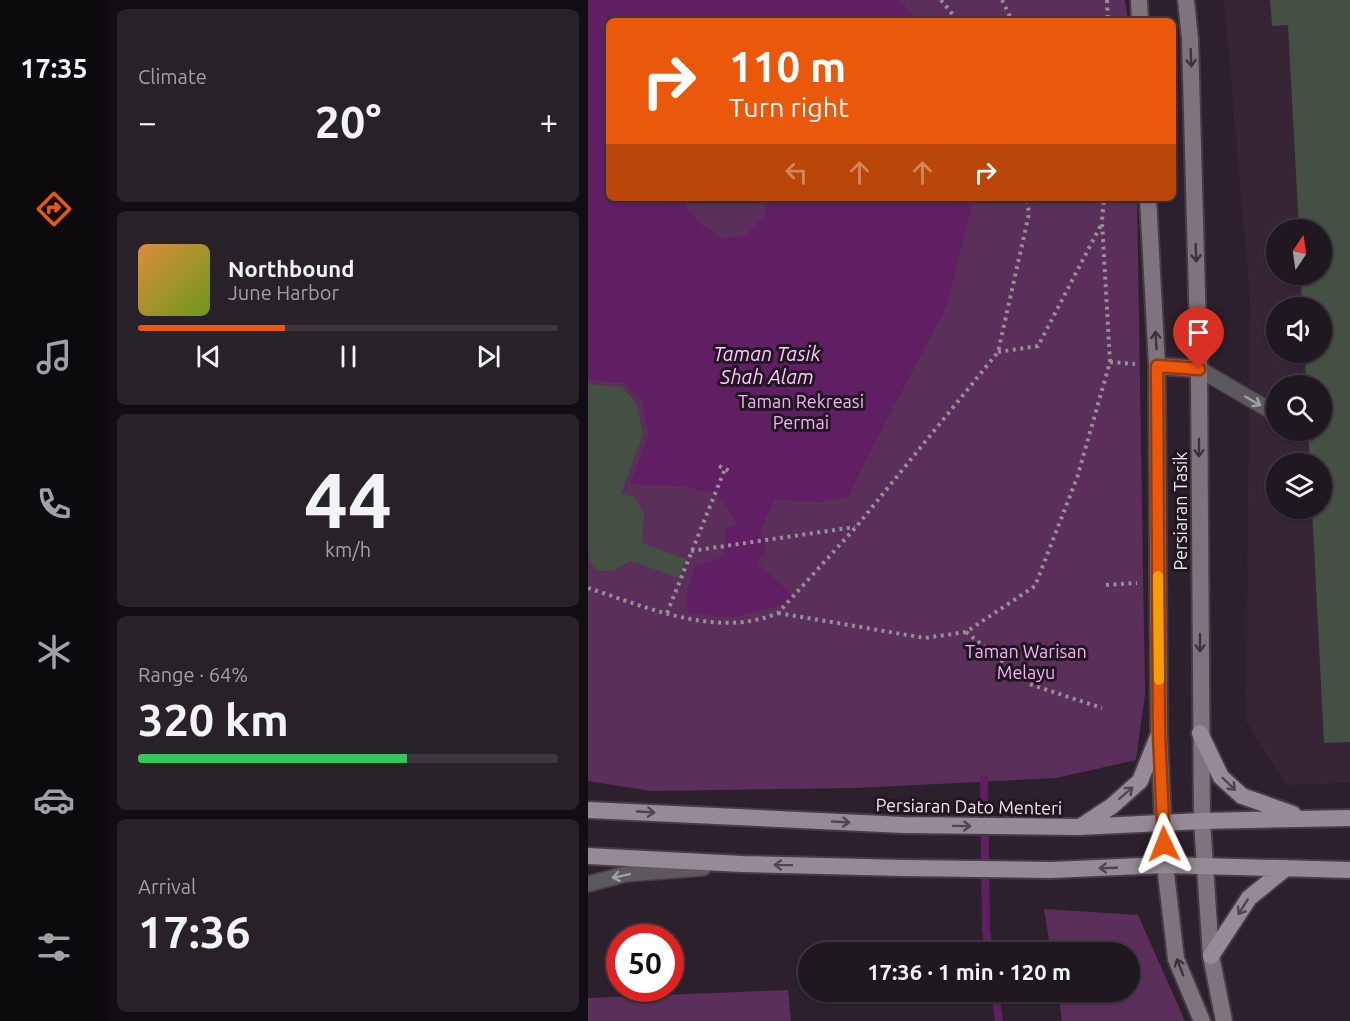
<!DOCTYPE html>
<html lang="en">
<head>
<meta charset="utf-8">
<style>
	:root { --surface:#201820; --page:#282129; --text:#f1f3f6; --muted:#a2a0a5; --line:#3d373e; --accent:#ea580c }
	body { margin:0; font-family:Ubuntu,sans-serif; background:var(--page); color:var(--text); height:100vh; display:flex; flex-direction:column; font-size:22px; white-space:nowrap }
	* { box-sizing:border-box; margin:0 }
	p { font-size:20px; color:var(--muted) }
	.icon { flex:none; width:33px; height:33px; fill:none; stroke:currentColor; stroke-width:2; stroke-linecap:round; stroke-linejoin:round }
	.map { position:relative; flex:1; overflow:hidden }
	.panel { display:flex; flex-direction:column; gap:9px; padding:9px; background:#120d12; width:480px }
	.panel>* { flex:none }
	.guide { position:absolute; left:18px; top:18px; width:570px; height:183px; border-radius:9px; box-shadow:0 2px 4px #0004,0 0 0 2px var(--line); background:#ea580c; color:#fff; overflow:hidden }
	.needle { width:39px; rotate:13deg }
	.fabs { position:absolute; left:678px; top:219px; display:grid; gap:12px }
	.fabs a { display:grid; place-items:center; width:66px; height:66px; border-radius:50%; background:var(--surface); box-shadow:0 2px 4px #0004,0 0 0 2px var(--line); font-size:30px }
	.speed { position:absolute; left:18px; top:924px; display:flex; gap:12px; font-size:30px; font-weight:700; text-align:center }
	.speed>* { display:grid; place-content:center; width:78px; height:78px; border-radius:50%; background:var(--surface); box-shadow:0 2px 4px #0004,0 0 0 2px var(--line); line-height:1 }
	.speed .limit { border:9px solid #d22; background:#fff; color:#111 }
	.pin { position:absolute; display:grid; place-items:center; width:51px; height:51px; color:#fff; margin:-62px -26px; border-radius:50% 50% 50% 0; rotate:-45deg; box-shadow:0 0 6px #0007 }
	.pin .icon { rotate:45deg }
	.me { position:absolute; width:66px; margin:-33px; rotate:358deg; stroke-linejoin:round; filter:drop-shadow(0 0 4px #0008) }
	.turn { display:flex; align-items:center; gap:21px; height:126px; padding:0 24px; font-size:27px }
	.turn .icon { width:78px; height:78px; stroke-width:2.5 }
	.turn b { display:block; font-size:42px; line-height:51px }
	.lanes { display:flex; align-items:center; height:57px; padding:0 24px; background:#0003; justify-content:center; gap:30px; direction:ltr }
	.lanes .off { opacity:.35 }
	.big { font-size:45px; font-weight:700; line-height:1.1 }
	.panel .tile { flex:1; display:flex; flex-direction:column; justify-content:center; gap:9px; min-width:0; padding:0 21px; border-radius:9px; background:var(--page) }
	.panel .dial { align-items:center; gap:0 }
	.dial b { font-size:78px; line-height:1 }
	.song { display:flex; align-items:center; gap:18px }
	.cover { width:72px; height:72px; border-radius:9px; background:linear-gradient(135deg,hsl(30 70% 55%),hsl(80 70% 35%)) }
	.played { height:6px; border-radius:3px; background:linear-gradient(90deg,var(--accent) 35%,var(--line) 35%) }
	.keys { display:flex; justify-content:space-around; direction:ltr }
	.heat { display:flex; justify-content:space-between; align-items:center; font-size:33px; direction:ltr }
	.charge { height:9px; border-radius:4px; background:linear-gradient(90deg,#34c759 64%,var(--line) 0) }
	.trip { position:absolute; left:210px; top:942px; width:342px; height:60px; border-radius:30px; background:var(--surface); box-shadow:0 2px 4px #0004,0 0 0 2px var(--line); font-weight:700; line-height:60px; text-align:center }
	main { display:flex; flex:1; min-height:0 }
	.dock { display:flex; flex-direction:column; width:108px; justify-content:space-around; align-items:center; background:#0d0a0d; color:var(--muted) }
	.dock .icon { width:42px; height:42px }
	.dock .current { color:var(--accent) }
	.dock b { font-size:27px; color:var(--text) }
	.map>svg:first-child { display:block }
</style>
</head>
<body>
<main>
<nav class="dock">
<b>17:35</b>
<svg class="icon current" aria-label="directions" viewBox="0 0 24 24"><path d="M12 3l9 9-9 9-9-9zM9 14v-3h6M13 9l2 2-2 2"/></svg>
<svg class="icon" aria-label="music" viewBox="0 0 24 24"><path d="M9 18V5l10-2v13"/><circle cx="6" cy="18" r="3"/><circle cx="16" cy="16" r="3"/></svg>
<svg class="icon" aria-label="phone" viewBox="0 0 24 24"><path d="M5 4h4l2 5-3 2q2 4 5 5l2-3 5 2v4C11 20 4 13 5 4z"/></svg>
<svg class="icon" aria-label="climate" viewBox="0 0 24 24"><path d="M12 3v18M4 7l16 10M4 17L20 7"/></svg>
<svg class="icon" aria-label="car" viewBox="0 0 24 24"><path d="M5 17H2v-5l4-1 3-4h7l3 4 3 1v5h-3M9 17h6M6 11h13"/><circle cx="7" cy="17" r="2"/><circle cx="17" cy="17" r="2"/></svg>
<svg class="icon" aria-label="filters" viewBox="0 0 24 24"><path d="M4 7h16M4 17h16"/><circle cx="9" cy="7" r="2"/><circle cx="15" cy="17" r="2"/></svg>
</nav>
<section class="panel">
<div class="tile"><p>Climate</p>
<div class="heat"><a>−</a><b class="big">20°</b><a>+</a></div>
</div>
<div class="tile">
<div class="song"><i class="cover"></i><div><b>Northbound</b><p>June Harbor</p></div></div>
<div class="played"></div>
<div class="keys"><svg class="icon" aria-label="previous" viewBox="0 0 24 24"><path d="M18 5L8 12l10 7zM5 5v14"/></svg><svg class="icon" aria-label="pause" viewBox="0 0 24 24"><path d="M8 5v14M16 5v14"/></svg><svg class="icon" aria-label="next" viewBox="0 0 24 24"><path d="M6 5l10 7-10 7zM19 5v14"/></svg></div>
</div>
<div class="tile dial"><b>44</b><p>km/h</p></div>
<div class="tile"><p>Range · 64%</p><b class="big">320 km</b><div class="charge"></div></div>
<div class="tile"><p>Arrival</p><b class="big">17:36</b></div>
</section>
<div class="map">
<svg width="762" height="1021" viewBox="0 0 762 1021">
	<rect width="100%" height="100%" fill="#2b202b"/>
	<path fill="#352535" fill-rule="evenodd" d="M636 0H762V783L698 785 658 721 662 298ZM688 230H734V274H688ZM688 308H734V352H688ZM688 386H734V430H688ZM688 464H734V508H688Z"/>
	<path fill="#5a305b" d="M0 0H537L540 21H21V198H549L557 694 548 760 468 778 267 788 63 791 0 781Z
		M456 909 550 915 597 1021H474L470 992H542V952H463Z
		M200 990 203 1021H0V998Z"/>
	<path fill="#601f62" d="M0 0H312L328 21H21V198H95C102 218 119 229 137 239L159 234 178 214 174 198H386L358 308 283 450 260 497 231 502 187 499 173 529 179 548 169 564 189 580 207 599 183 608 146 617 101 614 98 596 108 565 136 557 138 529 150 524 129 495 98 486 42 484 61 434 53 400 36 383 0 379Z"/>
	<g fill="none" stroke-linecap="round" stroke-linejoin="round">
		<path stroke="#601f62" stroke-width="8" d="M396 779 398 929 401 952
			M407 992 411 1021"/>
	</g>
	<path fill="#445044" d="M682 0H762V742L736 743 724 508H734V464H722L720 430H734V386H718L717 352H734V308H714L713 274H734V230H711L700 25 684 26Z
		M0 384 34 387 48 403 55 434 33 494 47 497 56 515 54 543 98 559 91 578 43 561 25 571H10L3 564 0 551Z"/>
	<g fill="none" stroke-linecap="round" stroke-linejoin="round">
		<g stroke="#473c46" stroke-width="18">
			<path id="service" d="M611 369 683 411
				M0 884 38 874 115 868"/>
		</g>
		<g stroke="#473c46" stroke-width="20">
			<path id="secondary" d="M551 0 552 21
				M598 0 602 39 611 369 614 821 623 956 636 1021
				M560 198 569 366 571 734 577 865 588 959 614 1021
				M569 366 611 369"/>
		</g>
		<g stroke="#473c46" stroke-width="20">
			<path id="primary" d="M612 733 633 777 654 796 705 814
				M0 810 316 825 491 827 614 821 762 818
				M492 827 524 806 552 781 571 734
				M0 856 154 864 316 868 463 870 577 865 762 870
				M623 956 661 898 698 868"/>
		</g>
		<path stroke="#978d96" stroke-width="4" stroke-dasharray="3 4.5" stroke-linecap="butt" d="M353 0 370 21
			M414 0 424 21
			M519 0 520 21
			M410 352 450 346 514 223
			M522 362 547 364
			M131 466 144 472
			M103 551 267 527
			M518 585 549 583
			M0 588C59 607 129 639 190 613L268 527 410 352 441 214 439 198
			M79 613 137 469
			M190 613 337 638 378 632 447 586 489 478 522 362 514 221 516 198
			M378 632 444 685 514 708"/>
		<use href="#service" stroke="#5d585d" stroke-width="15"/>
		<use href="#secondary" stroke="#7d747d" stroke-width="16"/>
		<use href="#primary" stroke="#958a95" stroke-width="16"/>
	</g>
	<defs><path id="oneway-shaft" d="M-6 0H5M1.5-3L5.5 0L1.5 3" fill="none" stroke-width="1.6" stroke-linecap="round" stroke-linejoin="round" transform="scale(1.5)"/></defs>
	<g stroke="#3d333d">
		<use href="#oneway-shaft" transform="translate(603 58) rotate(88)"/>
		<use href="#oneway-shaft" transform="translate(608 253) rotate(88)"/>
		<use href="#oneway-shaft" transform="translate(568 340) rotate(-93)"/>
		<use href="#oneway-shaft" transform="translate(611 448) rotate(90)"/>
		<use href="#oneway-shaft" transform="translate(612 643) rotate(90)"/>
		<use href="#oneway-shaft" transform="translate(592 967) rotate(-111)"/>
	</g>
	<g stroke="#a6a0a6">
		<use href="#oneway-shaft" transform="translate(665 401) rotate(30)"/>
		<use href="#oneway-shaft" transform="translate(33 876) rotate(168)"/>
	</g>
	<g stroke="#4f454f">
		<use href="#oneway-shaft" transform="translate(641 784) rotate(44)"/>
		<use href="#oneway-shaft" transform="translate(538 793) rotate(-41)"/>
		<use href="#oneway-shaft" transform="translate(58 812) rotate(3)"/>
		<use href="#oneway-shaft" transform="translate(253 822) rotate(3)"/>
		<use href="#oneway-shaft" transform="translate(374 826) rotate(1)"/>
		<use href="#oneway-shaft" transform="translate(195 865) rotate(-179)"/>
		<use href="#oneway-shaft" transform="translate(520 868) rotate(178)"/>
		<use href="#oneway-shaft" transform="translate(655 907) rotate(122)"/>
	</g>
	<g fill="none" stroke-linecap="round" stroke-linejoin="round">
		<g stroke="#983908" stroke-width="15">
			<path id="route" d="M576 844 571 734 569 366 611 369"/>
		</g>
		<use href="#route" stroke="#ea580c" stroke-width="10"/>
		<path stroke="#f59e0b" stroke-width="10" d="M570 576 571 680"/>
	</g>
	<g text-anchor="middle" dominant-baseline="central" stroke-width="6" stroke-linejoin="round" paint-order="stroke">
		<g font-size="18" fill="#f8aff9" stroke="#211721">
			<text x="213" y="401">Taman Rekreasi<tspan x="213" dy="21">Permai</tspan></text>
			<text x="438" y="651">Taman Warisan<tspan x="438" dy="21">Melayu</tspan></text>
		</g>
		<g font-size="18" fill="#f0e8ef" stroke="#211721">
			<text transform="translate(592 511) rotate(-90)">Persiaran Tasik</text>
			<text transform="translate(381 806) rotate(1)">Persiaran Dato Menteri</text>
		</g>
		<g font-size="20" font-style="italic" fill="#ffc7fe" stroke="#211721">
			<text x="179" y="353">Taman Tasik<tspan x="179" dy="23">Shah Alam</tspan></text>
		</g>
	</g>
</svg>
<div class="fabs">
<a><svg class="needle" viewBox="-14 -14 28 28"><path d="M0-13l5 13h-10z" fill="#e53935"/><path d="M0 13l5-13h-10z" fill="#a2a0a5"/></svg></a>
<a><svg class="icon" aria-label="sound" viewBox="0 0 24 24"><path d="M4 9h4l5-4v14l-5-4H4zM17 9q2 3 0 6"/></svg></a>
<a><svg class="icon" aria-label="search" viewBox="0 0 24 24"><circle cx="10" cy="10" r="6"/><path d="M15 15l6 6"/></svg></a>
<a><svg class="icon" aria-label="layers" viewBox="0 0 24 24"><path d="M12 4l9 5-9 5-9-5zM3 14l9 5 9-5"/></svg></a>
</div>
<div class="speed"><div class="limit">50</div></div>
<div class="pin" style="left:611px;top:369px;background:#d93025"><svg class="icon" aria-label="arrive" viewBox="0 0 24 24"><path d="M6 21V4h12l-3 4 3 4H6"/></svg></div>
<svg class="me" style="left:576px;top:844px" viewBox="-20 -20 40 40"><path d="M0-17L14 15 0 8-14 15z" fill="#ea580c" stroke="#fff" stroke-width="4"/></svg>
<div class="trip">17:36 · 1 min · 120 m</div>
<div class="guide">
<div class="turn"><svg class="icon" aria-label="right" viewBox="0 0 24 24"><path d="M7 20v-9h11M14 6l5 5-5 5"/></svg><div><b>110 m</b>Turn right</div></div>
<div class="lanes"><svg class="icon off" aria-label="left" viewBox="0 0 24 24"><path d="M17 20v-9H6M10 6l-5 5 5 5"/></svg><svg class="icon off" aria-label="ahead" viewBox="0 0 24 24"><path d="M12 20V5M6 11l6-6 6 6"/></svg><svg class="icon off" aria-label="ahead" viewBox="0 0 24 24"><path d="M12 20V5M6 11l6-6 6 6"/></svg><svg class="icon" aria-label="right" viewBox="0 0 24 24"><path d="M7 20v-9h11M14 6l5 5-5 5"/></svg></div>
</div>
</div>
</main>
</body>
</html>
